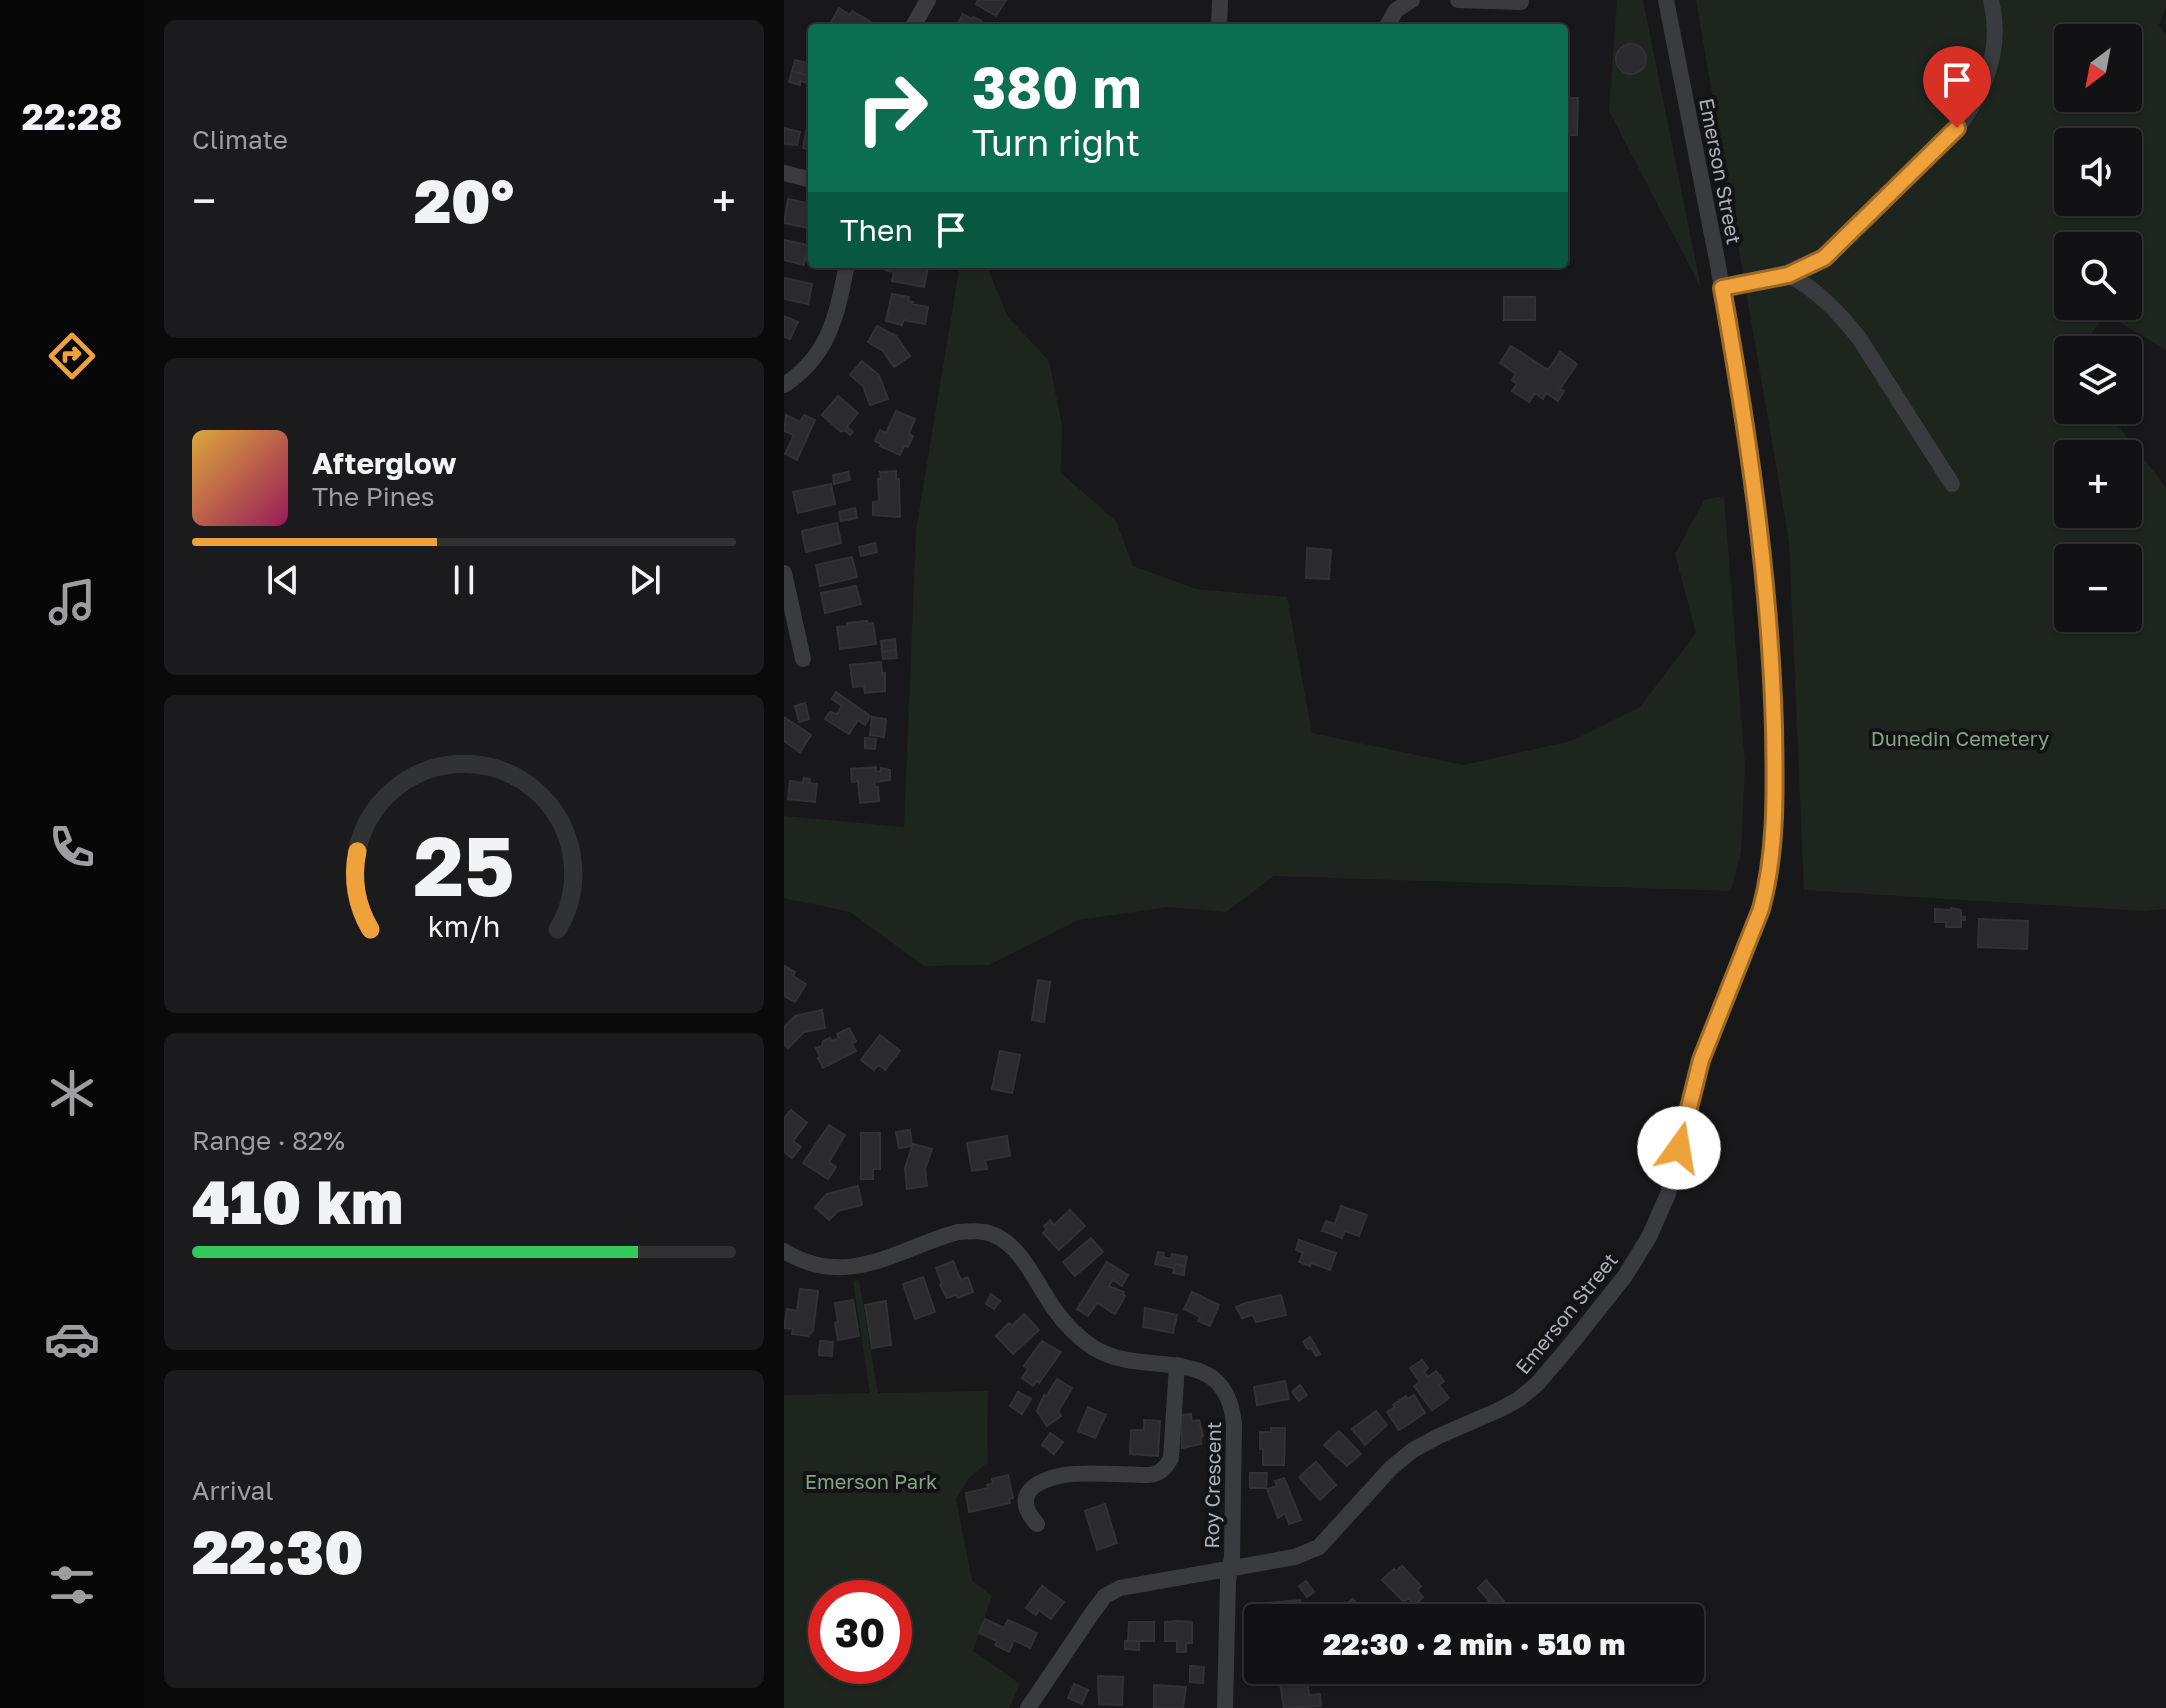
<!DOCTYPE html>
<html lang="en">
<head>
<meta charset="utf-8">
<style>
	:root { --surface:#121214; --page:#1b1b1d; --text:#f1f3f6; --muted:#9c9ea0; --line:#313234; --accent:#efa13b }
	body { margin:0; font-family:"Golos Text",sans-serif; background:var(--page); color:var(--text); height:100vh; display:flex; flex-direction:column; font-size:30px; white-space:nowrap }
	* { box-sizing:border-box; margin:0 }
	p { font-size:26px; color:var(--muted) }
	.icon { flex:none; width:44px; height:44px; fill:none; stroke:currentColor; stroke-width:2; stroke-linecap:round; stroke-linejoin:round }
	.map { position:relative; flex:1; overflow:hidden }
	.panel { display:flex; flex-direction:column; gap:20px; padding:20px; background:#0a0a0b; width:640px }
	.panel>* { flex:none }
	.hud { position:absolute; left:24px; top:24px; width:760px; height:244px; border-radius:8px; box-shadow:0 2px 6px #0004,0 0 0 2px var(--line); background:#0b6e4f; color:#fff; overflow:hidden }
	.needle { width:52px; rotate:212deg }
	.tools { position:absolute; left:1270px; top:24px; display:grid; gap:16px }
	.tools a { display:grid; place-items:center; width:88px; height:88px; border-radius:8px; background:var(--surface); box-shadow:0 2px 6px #0004,0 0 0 2px var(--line); font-size:40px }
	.speed { position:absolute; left:24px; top:1580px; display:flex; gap:16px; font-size:40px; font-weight:700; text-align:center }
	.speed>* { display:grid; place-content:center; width:104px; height:104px; border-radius:50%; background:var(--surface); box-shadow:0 2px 6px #0004,0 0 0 2px var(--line); line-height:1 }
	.speed .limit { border:12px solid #d22; background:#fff; color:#111 }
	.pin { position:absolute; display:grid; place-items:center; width:68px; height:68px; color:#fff; margin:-82px -34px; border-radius:50% 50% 50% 0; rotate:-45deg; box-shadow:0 0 8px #0007 }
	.pin .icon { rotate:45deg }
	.me { position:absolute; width:88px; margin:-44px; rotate:13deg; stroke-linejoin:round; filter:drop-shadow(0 0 6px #0008) }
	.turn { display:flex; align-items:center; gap:28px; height:168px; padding:0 32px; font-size:36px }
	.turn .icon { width:104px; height:104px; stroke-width:2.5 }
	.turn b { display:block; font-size:56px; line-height:68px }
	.then { display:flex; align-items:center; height:76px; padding:0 32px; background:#0003; gap:16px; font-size:30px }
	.big { font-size:60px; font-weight:800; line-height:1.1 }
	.panel .card { flex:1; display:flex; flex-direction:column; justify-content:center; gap:12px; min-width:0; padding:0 28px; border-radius:12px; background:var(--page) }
	.panel .dial { align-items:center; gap:0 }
	.dial svg { height:208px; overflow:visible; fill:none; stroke:var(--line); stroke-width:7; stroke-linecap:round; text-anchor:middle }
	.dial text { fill:var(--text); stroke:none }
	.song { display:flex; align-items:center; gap:24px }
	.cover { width:96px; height:96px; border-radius:12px; background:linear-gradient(135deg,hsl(40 70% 55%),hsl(330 70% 35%)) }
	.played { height:8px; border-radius:4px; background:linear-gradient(90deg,var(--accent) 45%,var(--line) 45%) }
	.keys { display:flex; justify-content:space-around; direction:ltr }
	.heat { display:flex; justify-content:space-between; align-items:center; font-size:44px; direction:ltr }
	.charge { height:12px; border-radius:6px; background:linear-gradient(90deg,#34c759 82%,var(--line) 0) }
	.trip { position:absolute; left:460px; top:1604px; width:460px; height:80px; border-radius:8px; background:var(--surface); box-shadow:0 2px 6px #0004,0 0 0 2px var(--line); font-weight:800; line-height:80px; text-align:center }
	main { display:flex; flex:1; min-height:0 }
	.menu { display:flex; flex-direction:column; width:144px; justify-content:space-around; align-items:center; background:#070708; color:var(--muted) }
	.menu .icon { width:56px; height:56px }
	.menu .current { color:var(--accent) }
	.menu b { font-size:36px; color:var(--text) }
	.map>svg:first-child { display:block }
</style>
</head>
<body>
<main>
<nav class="menu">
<b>22:28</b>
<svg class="icon current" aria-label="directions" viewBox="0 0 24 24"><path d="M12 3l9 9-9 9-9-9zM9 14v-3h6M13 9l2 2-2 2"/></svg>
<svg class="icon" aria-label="music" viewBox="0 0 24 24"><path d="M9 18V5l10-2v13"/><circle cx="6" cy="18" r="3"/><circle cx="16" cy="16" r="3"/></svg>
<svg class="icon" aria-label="phone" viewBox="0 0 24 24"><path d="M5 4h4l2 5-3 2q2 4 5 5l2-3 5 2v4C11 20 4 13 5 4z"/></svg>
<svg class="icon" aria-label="climate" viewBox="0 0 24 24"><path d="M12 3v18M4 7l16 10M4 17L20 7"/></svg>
<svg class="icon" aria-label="car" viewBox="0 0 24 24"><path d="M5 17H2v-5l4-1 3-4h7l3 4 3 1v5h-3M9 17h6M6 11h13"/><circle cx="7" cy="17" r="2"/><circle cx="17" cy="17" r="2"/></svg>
<svg class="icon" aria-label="filters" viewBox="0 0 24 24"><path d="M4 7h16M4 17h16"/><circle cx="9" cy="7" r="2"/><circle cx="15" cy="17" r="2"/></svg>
</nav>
<section class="panel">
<div class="card"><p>Climate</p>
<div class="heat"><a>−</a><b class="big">20°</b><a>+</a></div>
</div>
<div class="card">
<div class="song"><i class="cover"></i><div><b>Afterglow</b><p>The Pines</p></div></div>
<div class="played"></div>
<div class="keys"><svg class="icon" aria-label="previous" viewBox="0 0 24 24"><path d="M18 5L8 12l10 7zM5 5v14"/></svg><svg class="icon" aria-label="pause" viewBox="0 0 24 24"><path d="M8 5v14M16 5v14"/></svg><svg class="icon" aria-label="next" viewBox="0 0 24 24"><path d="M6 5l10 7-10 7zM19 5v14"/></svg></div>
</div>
<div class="card dial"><svg viewBox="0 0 100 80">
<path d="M14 69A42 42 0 1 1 86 69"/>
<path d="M14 69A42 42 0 0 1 9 39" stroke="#efa13b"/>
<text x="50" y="56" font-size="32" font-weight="700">25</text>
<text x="50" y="72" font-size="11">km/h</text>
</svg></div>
<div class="card"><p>Range · 82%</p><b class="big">410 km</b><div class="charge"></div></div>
<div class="card"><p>Arrival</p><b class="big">22:30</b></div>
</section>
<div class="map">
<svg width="1382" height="1708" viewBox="0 0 1382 1708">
	<rect width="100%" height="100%" fill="#18181a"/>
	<path fill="#1e251e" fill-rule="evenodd" d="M833 0H859L917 288 825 111Z
		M912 0H1382V7L1375 25 1382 35V350L1322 314 1302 341 1305 350H1284V410H1328L1335 427 1382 487V909L1360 911 1020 890 1005 541ZM1284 38H1344V98H1284ZM1284 142H1344V202H1284ZM1284 246H1344V306H1284ZM1284 454H1344V514H1284ZM1284 558H1344V618H1284Z
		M176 264H202L224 317 265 361 278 425 277 473 332 521 349 566 412 589 503 597 528 733 680 765 787 741 856 707 912 633 891 554 920 500 940 496 961 765 957 852 947 891 490 876 442 912 385 907 294 920 205 965 140 966 66 912 0 898V816L120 827 132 531Z
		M75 1280 94 1393 204 1391 203 1463 184 1479 172 1499 188 1581 208 1596 189 1651 236 1684 225 1708H0V1395L86 1393 69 1281ZM42 1598H110V1666H42Z"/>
	<path fill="#2b2b2e" stroke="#323236" stroke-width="2" d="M194 0H222L212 16 192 4Z
		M55 8 66 15 68 11 89 23 86 28H50L45 26Z
		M179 14 188 19 189 17 196 20 206 28H171Z
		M832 59a15 15 0 1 1 30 0a15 15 0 1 1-30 0Z
		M11 60 28 64 25 76 8 71Z
		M8 71 25 76 23 83 16 81V85L5 82Z
		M780 98H794L793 135H780Z
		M24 122 28 123V150L19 148Z
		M0 128 16 132 13 145 0 144Z
		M4 199 28 204V229L0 223Z
		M0 240 24 245 20 265 0 260Z
		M103 264H130L144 267 140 287 108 281 110 272 101 270Z
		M0 278 28 284 24 304 0 299Z
		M108 294 125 297 124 301 129 302 128 304 144 307 141 324 120 320 118 325 102 321Z
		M720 297H751V320H720Z
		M0 316 14 322 6 339 0 337Z
		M93 326 112 336 126 356 110 367 99 351 84 342Z
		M727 346 764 370 776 352 793 364 776 389 780 391 774 401 762 393 759 399 751 393 745 402 728 391 733 384 728 380 732 374 716 363Z
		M78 361 95 375 104 399 86 405 79 386 66 375Z
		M54 396 74 413 63 427 69 432 66 435 60 430 57 432 38 415Z
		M112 411 131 419 125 434 129 436 124 447 120 446 116 455 96 446 97 444 91 441 96 430 102 433Z
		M2 415 16 422 20 415 31 420 13 460 1 454 10 435 0 431Z
		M112 471V479H115L116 517 89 515V502L95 501 94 479H97L96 472Z
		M64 472 66 480 50 484 49 475Z
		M47 484 51 504 14 513 9 492Z
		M71 508 73 518 57 521 55 512Z
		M53 523 57 543 22 552 18 531Z
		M91 543 93 552 77 556 75 547Z
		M523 548 547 550 545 579 522 578Z
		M68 557 73 577 36 586 32 565Z
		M72 586 77 604 41 613 37 593Z
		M83 621 84 624 89 623 92 644 56 649 53 627 63 626V623Z
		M111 639 112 650 98 652 97 641Z
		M112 650 113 658 99 659 98 652Z
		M97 662 98 674 101 673V691L81 693 80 686 69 687 66 665Z
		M52 692 86 716 81 725 74 720 65 734 41 719 46 712 53 714 58 706 48 699Z
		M21 703 25 719 15 722 11 706Z
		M0 717 27 735 16 752 0 741Z
		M88 717 102 719 100 737 86 735Z
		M81 738 92 739 91 749 81 748Z
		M92 767V772L97 771V768L106 770V780L90 782 91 787H94L95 801 76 803 74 781 68 782 67 769Z
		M20 778 26 779 25 783 33 784 31 802 4 799 6 781 19 783Z
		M1167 908 1177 910V917H1181V920H1177V927H1162V922H1151V909L1167 910Z
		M1195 919 1244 921 1243 949 1194 947Z
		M0 966 11 972 9 976 22 984 11 1002 0 996Z
		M254 980 266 982 260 1022 248 1020Z
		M38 1010 41 1028 20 1032 4 1048 0 1044V1027L11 1016Z
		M65 1028 72 1041 68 1044 72 1051 39 1068 34 1058 36 1057 32 1048 38 1046 39 1041 46 1038 48 1041 55 1038 53 1034Z
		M96 1035 116 1051 101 1070 94 1065 90 1070 77 1060Z
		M216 1051 236 1055 228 1093 208 1089Z
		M7 1110 23 1123 9 1141 17 1147 8 1158 0 1152V1118Z
		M45 1125 61 1135 45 1162 52 1167 44 1179 19 1163Z
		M126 1130 128 1146 115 1148 112 1132Z
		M77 1133H96V1169H89V1179H77Z
		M223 1136 226 1156 201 1160 203 1169 188 1171 183 1143Z
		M129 1144 148 1149 141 1169 143 1186 123 1189 121 1168Z
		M74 1186 78 1205 54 1211 45 1220 31 1207 43 1194Z
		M557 1206 583 1215 575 1236 561 1231 558 1238 538 1231 542 1221 551 1224Z
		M286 1210 301 1226 275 1250 259 1233 263 1229 260 1226 266 1220 270 1225Z
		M307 1238 319 1252 291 1276 279 1262Z
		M515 1240 552 1253 546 1270 527 1263 526 1266 515 1262 519 1253 512 1250Z
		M374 1252 380 1253 379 1257 387 1259 388 1254 403 1257 401 1266 391 1264 390 1268 371 1264Z
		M169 1261 177 1280 184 1277 189 1292 174 1298 172 1295 163 1298 156 1285 158 1284 152 1268Z
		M323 1262 344 1275 338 1286 329 1280 325 1286 340 1292 339 1294 341 1296 331 1314 313 1303 304 1316 293 1309Z
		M391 1264 401 1266 400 1275 389 1273Z
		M139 1277 151 1312 131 1319 119 1284Z
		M16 1289 34 1291 29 1331 24 1336 8 1334 9 1329 0 1328 3 1309 13 1311Z
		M408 1292 435 1305 426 1326 414 1321 416 1317 400 1309Z
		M207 1294 216 1301 210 1309 202 1304Z
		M497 1295 502 1315 472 1322 469 1315 458 1318 452 1307 462 1303Z
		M69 1300 75 1336 54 1340 51 1323 54 1322 51 1303Z
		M102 1301 107 1345 88 1348 81 1305Z
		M361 1308 393 1315 389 1333 359 1327Z
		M240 1314 255 1330 229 1354 212 1336 225 1323 228 1326Z
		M526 1337 536 1354 532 1356 527 1348 524 1349 519 1342Z
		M36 1341 49 1342 48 1356 35 1355Z
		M258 1341 277 1352 255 1383 253 1381 249 1386 238 1378 244 1369 240 1366Z
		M638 1360 644 1368 640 1372 644 1377 652 1371 660 1381 655 1385 665 1398 648 1410 630 1386 636 1382 626 1368Z
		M273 1379 288 1388 274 1412 277 1416 263 1426 253 1411 260 1395 262 1397Z
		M501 1381 505 1399 473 1405 470 1387Z
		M516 1385 523 1395 515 1401 508 1392Z
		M234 1392 247 1399 238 1414 226 1406Z
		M630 1395 641 1413 615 1430 603 1412 611 1407 609 1405 622 1396 623 1399Z
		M304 1407 322 1415 311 1438 294 1431Z
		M592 1411 603 1425 581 1445 568 1429Z
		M407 1414 408 1421 415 1420 419 1436 417 1437V1444L398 1448 397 1415Z
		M360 1420 376 1421 374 1456 346 1454 347 1430H360Z
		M487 1428H501L500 1465H479V1449H476V1432H487Z
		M555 1431 577 1454 563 1466 540 1445Z
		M266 1433 279 1442 270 1454 258 1445Z
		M532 1462 552 1485 536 1500 515 1477Z
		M466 1473H483L482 1488H466Z
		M224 1475 229 1498 225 1499 226 1503 185 1512 182 1493 204 1488 203 1485 209 1483 208 1479Z
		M500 1478 517 1520 505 1524 501 1513 494 1518 483 1489 493 1486 491 1481Z
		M321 1504 333 1543 313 1550 301 1511Z
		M618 1566 637 1586 633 1591 639 1597 631 1605 624 1598 620 1602 598 1580 610 1569 612 1571Z
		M702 1580 720 1601 711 1608 694 1588Z
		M522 1581 530 1592 523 1597 515 1586Z
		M258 1586 280 1602 267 1619 255 1610 252 1615 242 1608Z
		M569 1599 581 1615 577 1618H552L549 1614Z
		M516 1600 517 1612 522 1611 523 1618H491V1615L485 1616 484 1603Z
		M201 1619 220 1628 224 1620 253 1633 246 1648 230 1640 225 1652 211 1645 213 1641 195 1633Z
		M394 1621 408 1622V1643H402V1652H393V1641H381V1622Z
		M345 1622H370V1641H344Z
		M341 1641H355V1650L341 1649Z
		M474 1661V1670H487L488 1678 467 1681 465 1662Z
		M406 1666 420 1667 419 1683 406 1682Z
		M314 1676 339 1677 338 1705 315 1704Z
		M523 1680 525 1695 536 1694 537 1706 500 1708 496 1683Z
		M290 1684 304 1690 298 1704 284 1698Z
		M370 1685 402 1687 399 1708H370Z"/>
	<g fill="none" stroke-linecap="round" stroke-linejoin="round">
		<path stroke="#393b3f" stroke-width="16" d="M674 0 737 2
			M128 28 144 0
			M435 28 436 0
			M602 28 612 10 628 0
			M0 173 28 180
			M1004 275C1033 289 1055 313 1075 338L1168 484
			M938 288 1004 275 1040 258 1173 128C1202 90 1219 48 1207 0
			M0 385C46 355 53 314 63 264
			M0 573 19 659
			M0 1251C64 1290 112 1249 174 1232 186 1231 199 1230 210 1235 238 1246 254 1287 271 1310 281 1324 296 1339 310 1348 361 1380 443 1339 450 1425L448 1557 444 1581 441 1708
			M253 1524C227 1495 250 1481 280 1475 302 1471 340 1475 364 1475 376 1474 381 1469 387 1458L393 1365
			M244 1708 311 1609 321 1596 336 1588 511 1557 535 1547 607 1468 629 1450 655 1436 717 1409 735 1399 753 1384 783 1349 841 1276 865 1237 884 1194 917 1060 969 931 983 887 990 841 991 772 985 635 963 440 934 265 882 0"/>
	</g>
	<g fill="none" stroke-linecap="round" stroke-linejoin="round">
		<g stroke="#9b6926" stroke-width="20">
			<path id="route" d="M895 1148 917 1060 977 909C993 850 991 789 990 728 986 581 964 433 938 288L1004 275 1040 258 1173 128"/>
		</g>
		<use href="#route" stroke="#efa13b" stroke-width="14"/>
	</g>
	<g text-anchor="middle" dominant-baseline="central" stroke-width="8" stroke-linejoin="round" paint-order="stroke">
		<g font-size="20" fill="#abb1ba" stroke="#131315">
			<text transform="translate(937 171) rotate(79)">Emerson Street</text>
			<text transform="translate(782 1313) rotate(-51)">Emerson Street</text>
			<text transform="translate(428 1485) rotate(-89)">Roy Crescent</text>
		</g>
		<g font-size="20" fill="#83a482" stroke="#131315">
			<text x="1176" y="738">Dunedin Cemetery</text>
			<text x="87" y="1481">Emerson Park</text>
		</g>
	</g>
</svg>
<div class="tools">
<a><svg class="needle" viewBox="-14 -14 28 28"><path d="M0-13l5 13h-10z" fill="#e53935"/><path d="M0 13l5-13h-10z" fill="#9c9ea0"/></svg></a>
<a><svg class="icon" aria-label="sound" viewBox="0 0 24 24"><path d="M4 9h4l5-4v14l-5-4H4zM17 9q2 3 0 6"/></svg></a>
<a><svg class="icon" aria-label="search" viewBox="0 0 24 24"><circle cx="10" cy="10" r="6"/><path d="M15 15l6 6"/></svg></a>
<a><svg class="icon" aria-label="layers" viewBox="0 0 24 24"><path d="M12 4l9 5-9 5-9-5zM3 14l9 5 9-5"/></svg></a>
<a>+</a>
<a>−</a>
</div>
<div class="speed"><div class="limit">30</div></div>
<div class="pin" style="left:1173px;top:128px;background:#d93025"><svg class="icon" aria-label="arrive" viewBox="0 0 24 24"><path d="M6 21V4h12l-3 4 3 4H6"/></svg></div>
<svg class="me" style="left:895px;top:1148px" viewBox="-20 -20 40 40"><circle r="19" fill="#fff"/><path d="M0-13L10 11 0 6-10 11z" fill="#efa13b"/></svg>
<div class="trip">22:30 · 2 min · 510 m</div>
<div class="hud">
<div class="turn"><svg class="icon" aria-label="right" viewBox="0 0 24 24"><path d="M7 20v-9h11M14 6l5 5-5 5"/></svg><div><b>380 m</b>Turn right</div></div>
<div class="then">Then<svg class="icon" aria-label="arrive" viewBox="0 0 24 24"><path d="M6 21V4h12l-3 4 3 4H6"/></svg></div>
</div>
</div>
</main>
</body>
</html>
